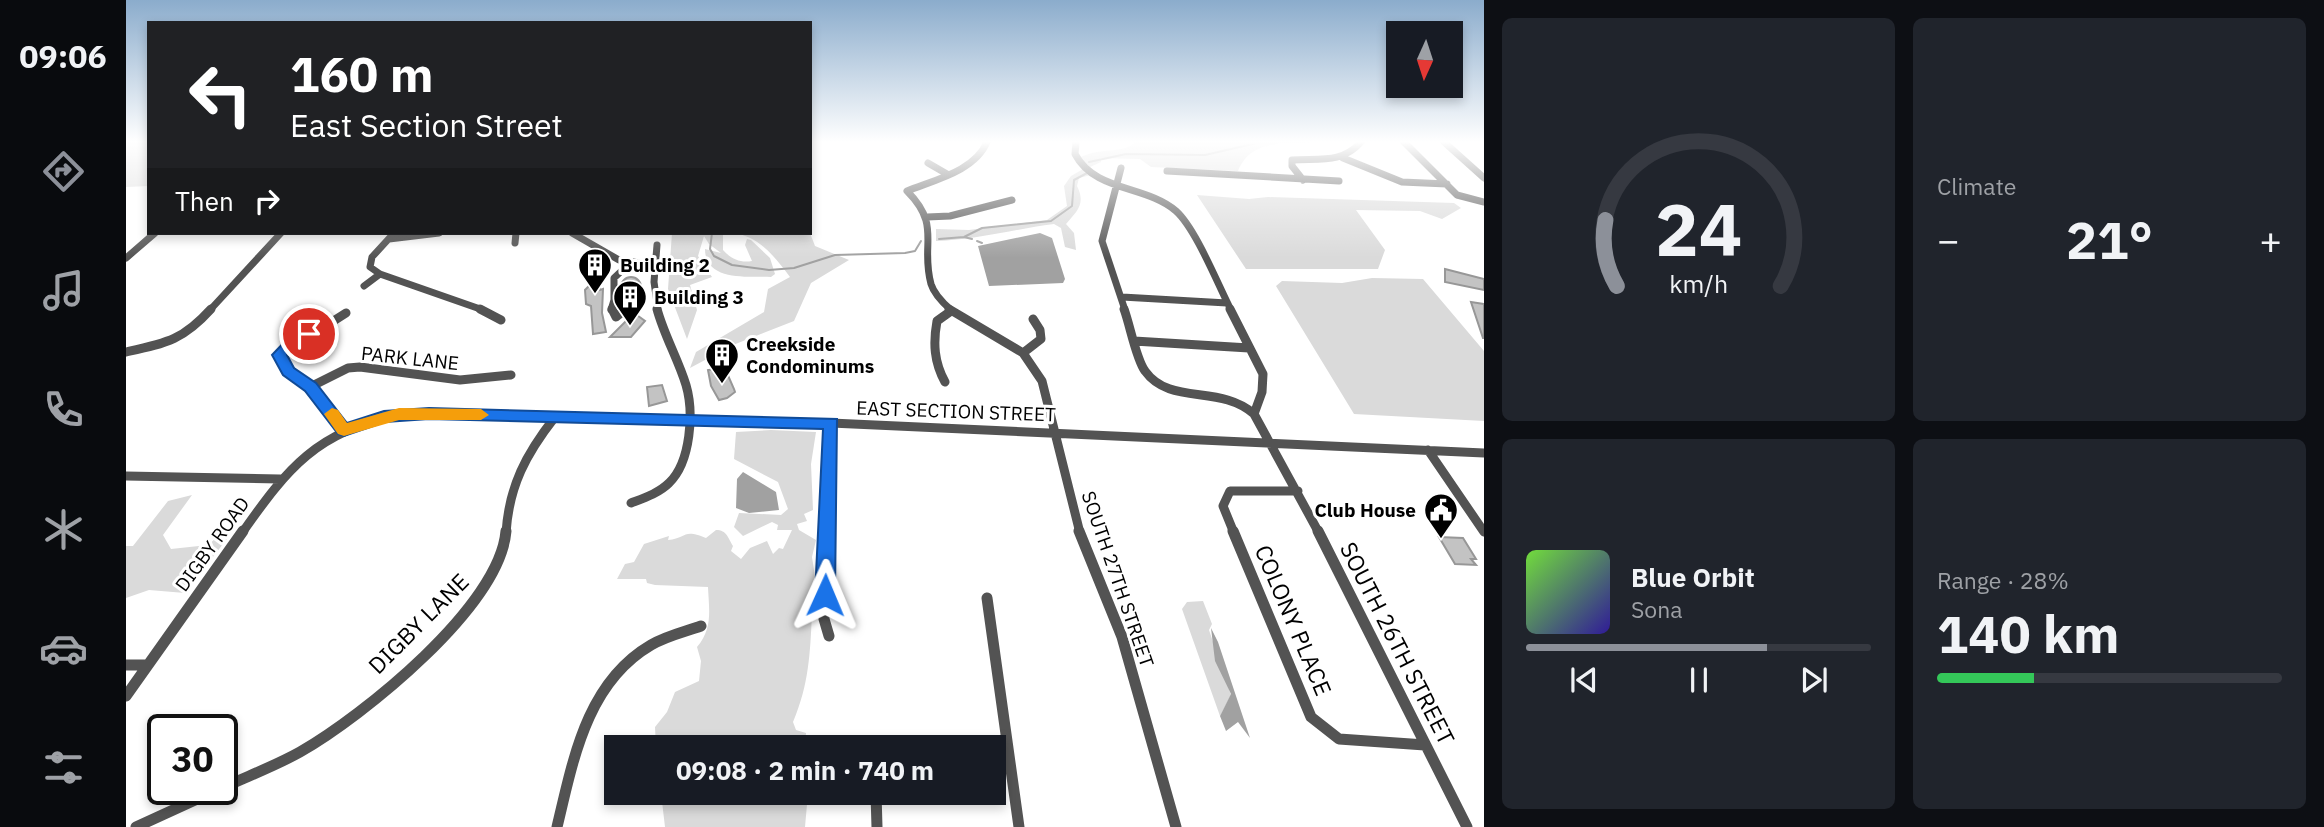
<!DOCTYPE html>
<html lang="en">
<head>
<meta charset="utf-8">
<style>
	:root { --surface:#171b24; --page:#20242c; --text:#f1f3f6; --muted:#9ea1a6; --line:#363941; --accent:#8c9099 }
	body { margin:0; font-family:"IBM Plex Sans",sans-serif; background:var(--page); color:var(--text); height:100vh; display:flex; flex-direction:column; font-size:26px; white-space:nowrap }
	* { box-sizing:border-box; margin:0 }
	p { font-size:23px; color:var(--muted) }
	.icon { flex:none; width:38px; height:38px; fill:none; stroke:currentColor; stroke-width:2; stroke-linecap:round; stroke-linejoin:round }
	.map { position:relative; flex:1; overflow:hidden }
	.panel { display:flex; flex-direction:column; gap:18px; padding:18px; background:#0d0f14; width:840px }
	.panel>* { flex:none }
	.hud { position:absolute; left:21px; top:21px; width:665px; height:214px; border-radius:0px; box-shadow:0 4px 10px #0003; background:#202124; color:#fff; overflow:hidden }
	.needle { width:46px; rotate:183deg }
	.buttons { position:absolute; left:1260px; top:21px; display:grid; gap:14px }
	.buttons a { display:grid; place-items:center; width:77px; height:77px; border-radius:0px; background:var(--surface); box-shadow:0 4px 10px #0003; font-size:35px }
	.speed { position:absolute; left:21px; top:714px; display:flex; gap:14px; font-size:35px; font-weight:700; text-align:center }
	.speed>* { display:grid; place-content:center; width:91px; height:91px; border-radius:50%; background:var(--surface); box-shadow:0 4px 10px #0003; line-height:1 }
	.speed .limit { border:4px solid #111; border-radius:10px; background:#fff; color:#111 }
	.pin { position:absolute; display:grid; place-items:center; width:60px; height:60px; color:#fff; margin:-30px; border:4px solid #fff; border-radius:50%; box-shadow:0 2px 7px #0007 }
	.me { position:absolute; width:77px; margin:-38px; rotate:1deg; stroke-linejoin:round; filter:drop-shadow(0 0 5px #0008) }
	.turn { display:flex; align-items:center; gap:24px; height:147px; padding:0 28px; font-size:32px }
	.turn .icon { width:91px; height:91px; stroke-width:2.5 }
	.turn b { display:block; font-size:49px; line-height:60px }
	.then { display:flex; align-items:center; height:66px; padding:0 28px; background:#0003; gap:14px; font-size:26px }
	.big { font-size:52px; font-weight:700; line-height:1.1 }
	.panel .card { flex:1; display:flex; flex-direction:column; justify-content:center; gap:10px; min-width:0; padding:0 24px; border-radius:10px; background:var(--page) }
	.panel .dial { align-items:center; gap:0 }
	.dial svg { height:182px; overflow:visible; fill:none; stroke:var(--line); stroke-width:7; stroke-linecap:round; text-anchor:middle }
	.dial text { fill:var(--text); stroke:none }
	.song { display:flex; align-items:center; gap:21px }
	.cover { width:84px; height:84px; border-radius:10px; background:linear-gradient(135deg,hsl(100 70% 55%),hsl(250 70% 35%)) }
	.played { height:7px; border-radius:4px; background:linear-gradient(90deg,var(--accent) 70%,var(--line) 70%) }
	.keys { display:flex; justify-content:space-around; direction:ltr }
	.heat { display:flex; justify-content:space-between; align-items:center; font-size:38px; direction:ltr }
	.charge { height:10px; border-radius:5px; background:linear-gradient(90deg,#34c759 28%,var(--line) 0) }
	.panel .tiles { flex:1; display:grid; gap:18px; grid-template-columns:repeat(2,1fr) }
	.trip { position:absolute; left:478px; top:735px; width:402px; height:70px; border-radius:0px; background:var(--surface); box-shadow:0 4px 10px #0003; font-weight:700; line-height:70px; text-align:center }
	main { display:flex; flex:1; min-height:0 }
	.menu { display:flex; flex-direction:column; width:126px; justify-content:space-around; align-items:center; background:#090b0e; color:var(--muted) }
	.menu .icon { width:49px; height:49px }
	.menu .active { color:var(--accent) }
	.menu b { font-size:32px; color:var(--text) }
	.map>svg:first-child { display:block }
</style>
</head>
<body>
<main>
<nav class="menu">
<b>09:06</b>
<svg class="icon active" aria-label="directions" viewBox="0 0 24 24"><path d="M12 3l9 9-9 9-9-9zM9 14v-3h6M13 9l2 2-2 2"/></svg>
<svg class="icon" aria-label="music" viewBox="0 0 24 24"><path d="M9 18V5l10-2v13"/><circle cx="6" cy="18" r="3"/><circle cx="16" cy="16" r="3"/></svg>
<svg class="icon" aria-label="phone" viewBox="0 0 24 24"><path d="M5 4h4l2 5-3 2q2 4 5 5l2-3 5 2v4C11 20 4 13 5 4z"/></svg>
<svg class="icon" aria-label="climate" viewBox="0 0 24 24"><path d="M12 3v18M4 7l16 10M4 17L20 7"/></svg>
<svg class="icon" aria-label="car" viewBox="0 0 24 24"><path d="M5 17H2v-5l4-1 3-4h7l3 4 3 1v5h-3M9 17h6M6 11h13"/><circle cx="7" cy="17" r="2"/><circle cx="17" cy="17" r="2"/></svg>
<svg class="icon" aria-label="filters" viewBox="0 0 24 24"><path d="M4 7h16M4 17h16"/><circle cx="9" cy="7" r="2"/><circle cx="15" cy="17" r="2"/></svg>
</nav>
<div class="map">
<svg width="1358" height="827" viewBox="0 0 1358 827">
	<rect width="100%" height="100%" fill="#fff"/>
	<path fill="#dadada" d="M0 142H23V186L0 187Z
		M1009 142H1191C1161 145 1126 137 1112 171L1025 167 1014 159 974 158 975 162 964 167 953 158C972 147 1000 154 1009 142Z
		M959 168 965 175 953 178 951 186C960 204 951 211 940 224L948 233 950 250 939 247 935 228 928 224C889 229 849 240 810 241V229L843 230 921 220 941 206 938 186 945 176Z
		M1071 195 1123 199 1142 197 1328 203 1335 208 1316 219 1294 211 1230 210 1259 250 1252 269H1120Z
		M546 233H597V250C605 259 614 263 626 261L619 245 621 239 625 240 644 258 649 274 645 277C623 276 579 282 579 249L595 253 583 244 578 236 572 256 586 277 564 285 571 310 561 339 542 289Z
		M607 233H684L689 246 723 260 685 283 668 321 607 345 564 368 570 352 638 312 642 289 664 277C649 257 633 236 607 233Z
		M1246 278 1297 279 1358 351V421L1228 414 1150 286 1156 281 1216 283Z
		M645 430 690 432 685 464 687 510 678 514 681 521 671 524 673 530 690 540 686 557 689 577 679 604 686 614C684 654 683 684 667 722L670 730 680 733 679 747H530L529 727 541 712 549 692 573 681 575 661 571 647C587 628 583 610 582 587L529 585 521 583 520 579H491L499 564 508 562 518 544 543 536 542 540C561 538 557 528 580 538L590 530C601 530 602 538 607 546L605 551 615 559 624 548 641 541 647 554 653 548 657 549 666 530H651L652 525 646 522 617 536 608 527 613 513 655 515 662 509 652 482 608 459 610 432Z
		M66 495 37 535 45 549 82 545 97 532 104 535 59 593 23 590 0 598V546H7L42 501Z
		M1077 601 1086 624 1083 630 1105 695 1094 716 1056 609 1061 602Z
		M535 793H682L679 827H539Z"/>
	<path fill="#a1a1a1" d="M914 233 926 238 939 279 937 283 863 286 852 246Z
		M617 472 650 492 653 510 623 513 610 508 611 479Z
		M1085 628 1092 642 1124 738 1112 722 1100 731 1094 716 1105 694 1089 661Z"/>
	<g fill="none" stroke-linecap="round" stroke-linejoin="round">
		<path stroke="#a1a1a1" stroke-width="2" d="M963 162 1000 154 1079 155 1135 142
			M586 233 584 249 588 256 606 265 643 270 668 268 709 255 779 253 789 251 795 241
			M838 237 846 239
			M813 239 838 237 856 228 925 221 946 206 948 180 961 173
			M851 241 856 243"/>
	</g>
	<path fill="#c3c3c3" stroke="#979797" stroke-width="2" d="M1319 269 1358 279V290L1319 282Z
		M495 287a10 10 0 1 1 20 0a10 10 0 1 1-20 0Z
		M473 283 474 290 477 289 476 313 480 332 467 334 465 306 460 304 459 290 465 284Z
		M1345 302 1358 304V338H1357Z
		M508 313 519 321 505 337H484Z
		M590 369 601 373 608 389 609 392 601 398 593 400 585 386 582 370Z
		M536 385 541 401 523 406 521 387Z
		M1313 537 1337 538 1350 559H1345L1350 565 1329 564Z"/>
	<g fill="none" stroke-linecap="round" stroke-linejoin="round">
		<path stroke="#535353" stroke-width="7" d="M950 142 949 154C969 192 1020 185 1050 211 1070 229 1092 285 1105 310
			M1278 142 1331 195 1358 202
			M1318 142 1358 178
			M1217 158 1276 182 1321 184
			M802 163 821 174
			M995 168 976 241 999 310
			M1041 171 1213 181
			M1177 180 1166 166V160C1192 158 1216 164 1235 142
			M801 217 824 216 886 200
			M268 233 246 257 244 267 254 274 357 310
			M446 233 493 260 527 265
			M263 239 313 233
			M389 243 390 233
			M531 245 528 282 532 310
			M0 258 29 233
			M238 286 254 274
			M996 297 1101 303
			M488 300 503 304 499 310
			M488 300V278L503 264
			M84 310 155 233
			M485 310 488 300
			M825 310C817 303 808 294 805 284 794 244 816 226 781 191 808 180 849 171 861 142"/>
		<path stroke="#535353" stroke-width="9" d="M354 309 375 320
			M486 309 490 317 500 309
			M823 309 897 353 916 381 954 533
			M998 309C1004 325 1010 359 1019 371 1044 406 1094 384 1128 414
			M1104 309 1137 374 1136 392 1128 414 1193 533
			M1008 341 1123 348
			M0 352C41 343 57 340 85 309
			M897 353 915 339 914 330 907 319
			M819 382C808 362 807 343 811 321L825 311
			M184 387 222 368 234 367 334 380 385 375
			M218 430C201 401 171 384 154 355L220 313
			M1302 450 1358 532
			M0 476 154 479
			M505 503C518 498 533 493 543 483 565 462 568 412 560 385 552 359 538 335 531 309
			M116 533C163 466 190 433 273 414L705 423 1358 453
			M380 533C383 486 400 454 429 417
			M701 533 705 423
			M1108 533 1097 506 1104 491H1172"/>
		<path stroke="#535353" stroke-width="11" d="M701 531 698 619 703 636
			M953 531 996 637 1050 827
			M1107 531 1185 717 1213 739 1299 745
			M1192 531 1341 827
			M861 598 893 827
			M0 665H21
			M0 696 117 531
			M96 788C122 776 149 766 174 752 237 716 374 606 380 531
			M750 793 751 827
			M10 827 93 789
			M431 827C447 761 460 683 525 645 540 636 558 632 575 626"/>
	</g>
	<linearGradient id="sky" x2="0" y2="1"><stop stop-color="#8baccc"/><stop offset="0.55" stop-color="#fff"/><stop offset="1" stop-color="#fff" stop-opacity="0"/></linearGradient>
	<rect width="1358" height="258" fill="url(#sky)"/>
	<path fill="#1a73e8" stroke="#114b97" stroke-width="2" d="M183 329 190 334C183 342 170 347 161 355L168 368 190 383 221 423 258 411 303 408 711 419 709 595 706 601 699 604 692 601 689 595 697 429 303 419 259 422 218 436 212 434 179 391 157 375 146 355 164 336Z"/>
	<path fill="#f59e0b" d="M206 408 212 410 221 423 273 408 355 409 363 415 355 420H273L218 436 212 434 198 414Z"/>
	<defs>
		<g id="building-pin" transform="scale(1.75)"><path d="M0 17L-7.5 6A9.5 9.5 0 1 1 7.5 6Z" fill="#000" stroke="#fff"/><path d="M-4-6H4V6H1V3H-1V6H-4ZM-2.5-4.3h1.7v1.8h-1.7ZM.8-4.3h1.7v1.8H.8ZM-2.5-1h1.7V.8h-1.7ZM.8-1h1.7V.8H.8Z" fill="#fff"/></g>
		<g id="civic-pin" transform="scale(1.75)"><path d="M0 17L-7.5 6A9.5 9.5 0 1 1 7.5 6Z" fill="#000" stroke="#fff"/><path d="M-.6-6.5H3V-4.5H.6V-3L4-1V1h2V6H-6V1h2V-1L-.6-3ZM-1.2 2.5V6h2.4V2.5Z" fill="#fff"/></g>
	</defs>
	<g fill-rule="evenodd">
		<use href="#building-pin" x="469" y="265"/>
		<use href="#building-pin" x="504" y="297"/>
		<use href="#building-pin" x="596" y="355"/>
		<use href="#civic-pin" x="1315" y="510"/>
	</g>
	<g text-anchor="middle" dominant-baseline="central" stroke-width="6" stroke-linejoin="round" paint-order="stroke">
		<g font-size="19" font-weight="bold" fill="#000" stroke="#fff" text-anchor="start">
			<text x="494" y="265">Building 2</text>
			<text x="528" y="297">Building 3</text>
			<text x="620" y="344">Creekside<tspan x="620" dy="22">Condominums</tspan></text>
			<text x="1290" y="510" text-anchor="end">Club House</text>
		</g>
		<g font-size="19" fill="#000" stroke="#fff">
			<text transform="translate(284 358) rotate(6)">PARK LANE</text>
			<text transform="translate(830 411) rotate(2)">EAST SECTION STREET</text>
			<text transform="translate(86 544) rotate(-54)">DIGBY ROAD</text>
			<text transform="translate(992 579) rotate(71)">SOUTH 27TH STREET</text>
		</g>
		<g font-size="23" fill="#000" stroke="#fff">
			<text transform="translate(1168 620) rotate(67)">COLONY PLACE</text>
			<text transform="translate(292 623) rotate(-45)">DIGBY LANE</text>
			<text transform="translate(1272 643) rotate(63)">SOUTH 26TH STREET</text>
		</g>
	</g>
</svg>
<div class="buttons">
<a><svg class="needle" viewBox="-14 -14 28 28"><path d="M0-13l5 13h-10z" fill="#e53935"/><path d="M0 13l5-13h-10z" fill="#9ea1a6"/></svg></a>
</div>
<div class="speed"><div class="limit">30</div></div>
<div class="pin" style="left:183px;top:334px;background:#d93025"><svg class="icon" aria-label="arrive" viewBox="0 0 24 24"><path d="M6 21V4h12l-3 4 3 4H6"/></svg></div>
<svg class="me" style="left:699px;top:595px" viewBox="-20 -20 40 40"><path d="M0-17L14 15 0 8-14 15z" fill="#1a73e8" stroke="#fff" stroke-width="4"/></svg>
<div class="trip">09:08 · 2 min · 740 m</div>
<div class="hud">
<div class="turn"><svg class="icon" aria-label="left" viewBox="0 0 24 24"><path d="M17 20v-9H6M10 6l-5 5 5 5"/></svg><div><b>160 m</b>East Section Street</div></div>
<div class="then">Then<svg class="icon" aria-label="right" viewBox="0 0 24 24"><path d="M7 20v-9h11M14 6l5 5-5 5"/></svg></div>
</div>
</div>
<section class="panel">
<div class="tiles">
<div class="card dial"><svg viewBox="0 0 100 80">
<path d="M14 69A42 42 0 1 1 86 69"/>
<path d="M14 69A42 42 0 0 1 9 40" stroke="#8c9099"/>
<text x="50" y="56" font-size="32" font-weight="700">24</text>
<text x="50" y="72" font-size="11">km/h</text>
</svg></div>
<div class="card"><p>Climate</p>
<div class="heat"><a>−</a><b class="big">21°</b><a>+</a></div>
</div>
<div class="card">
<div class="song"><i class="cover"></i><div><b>Blue Orbit</b><p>Sona</p></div></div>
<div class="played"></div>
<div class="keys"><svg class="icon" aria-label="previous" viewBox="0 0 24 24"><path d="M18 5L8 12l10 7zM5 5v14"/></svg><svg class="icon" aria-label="pause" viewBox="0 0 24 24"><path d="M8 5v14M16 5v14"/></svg><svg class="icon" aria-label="next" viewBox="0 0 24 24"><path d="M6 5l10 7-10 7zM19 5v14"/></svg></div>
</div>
<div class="card"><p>Range · 28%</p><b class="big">140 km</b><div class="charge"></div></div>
</div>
</section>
</main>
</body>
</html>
